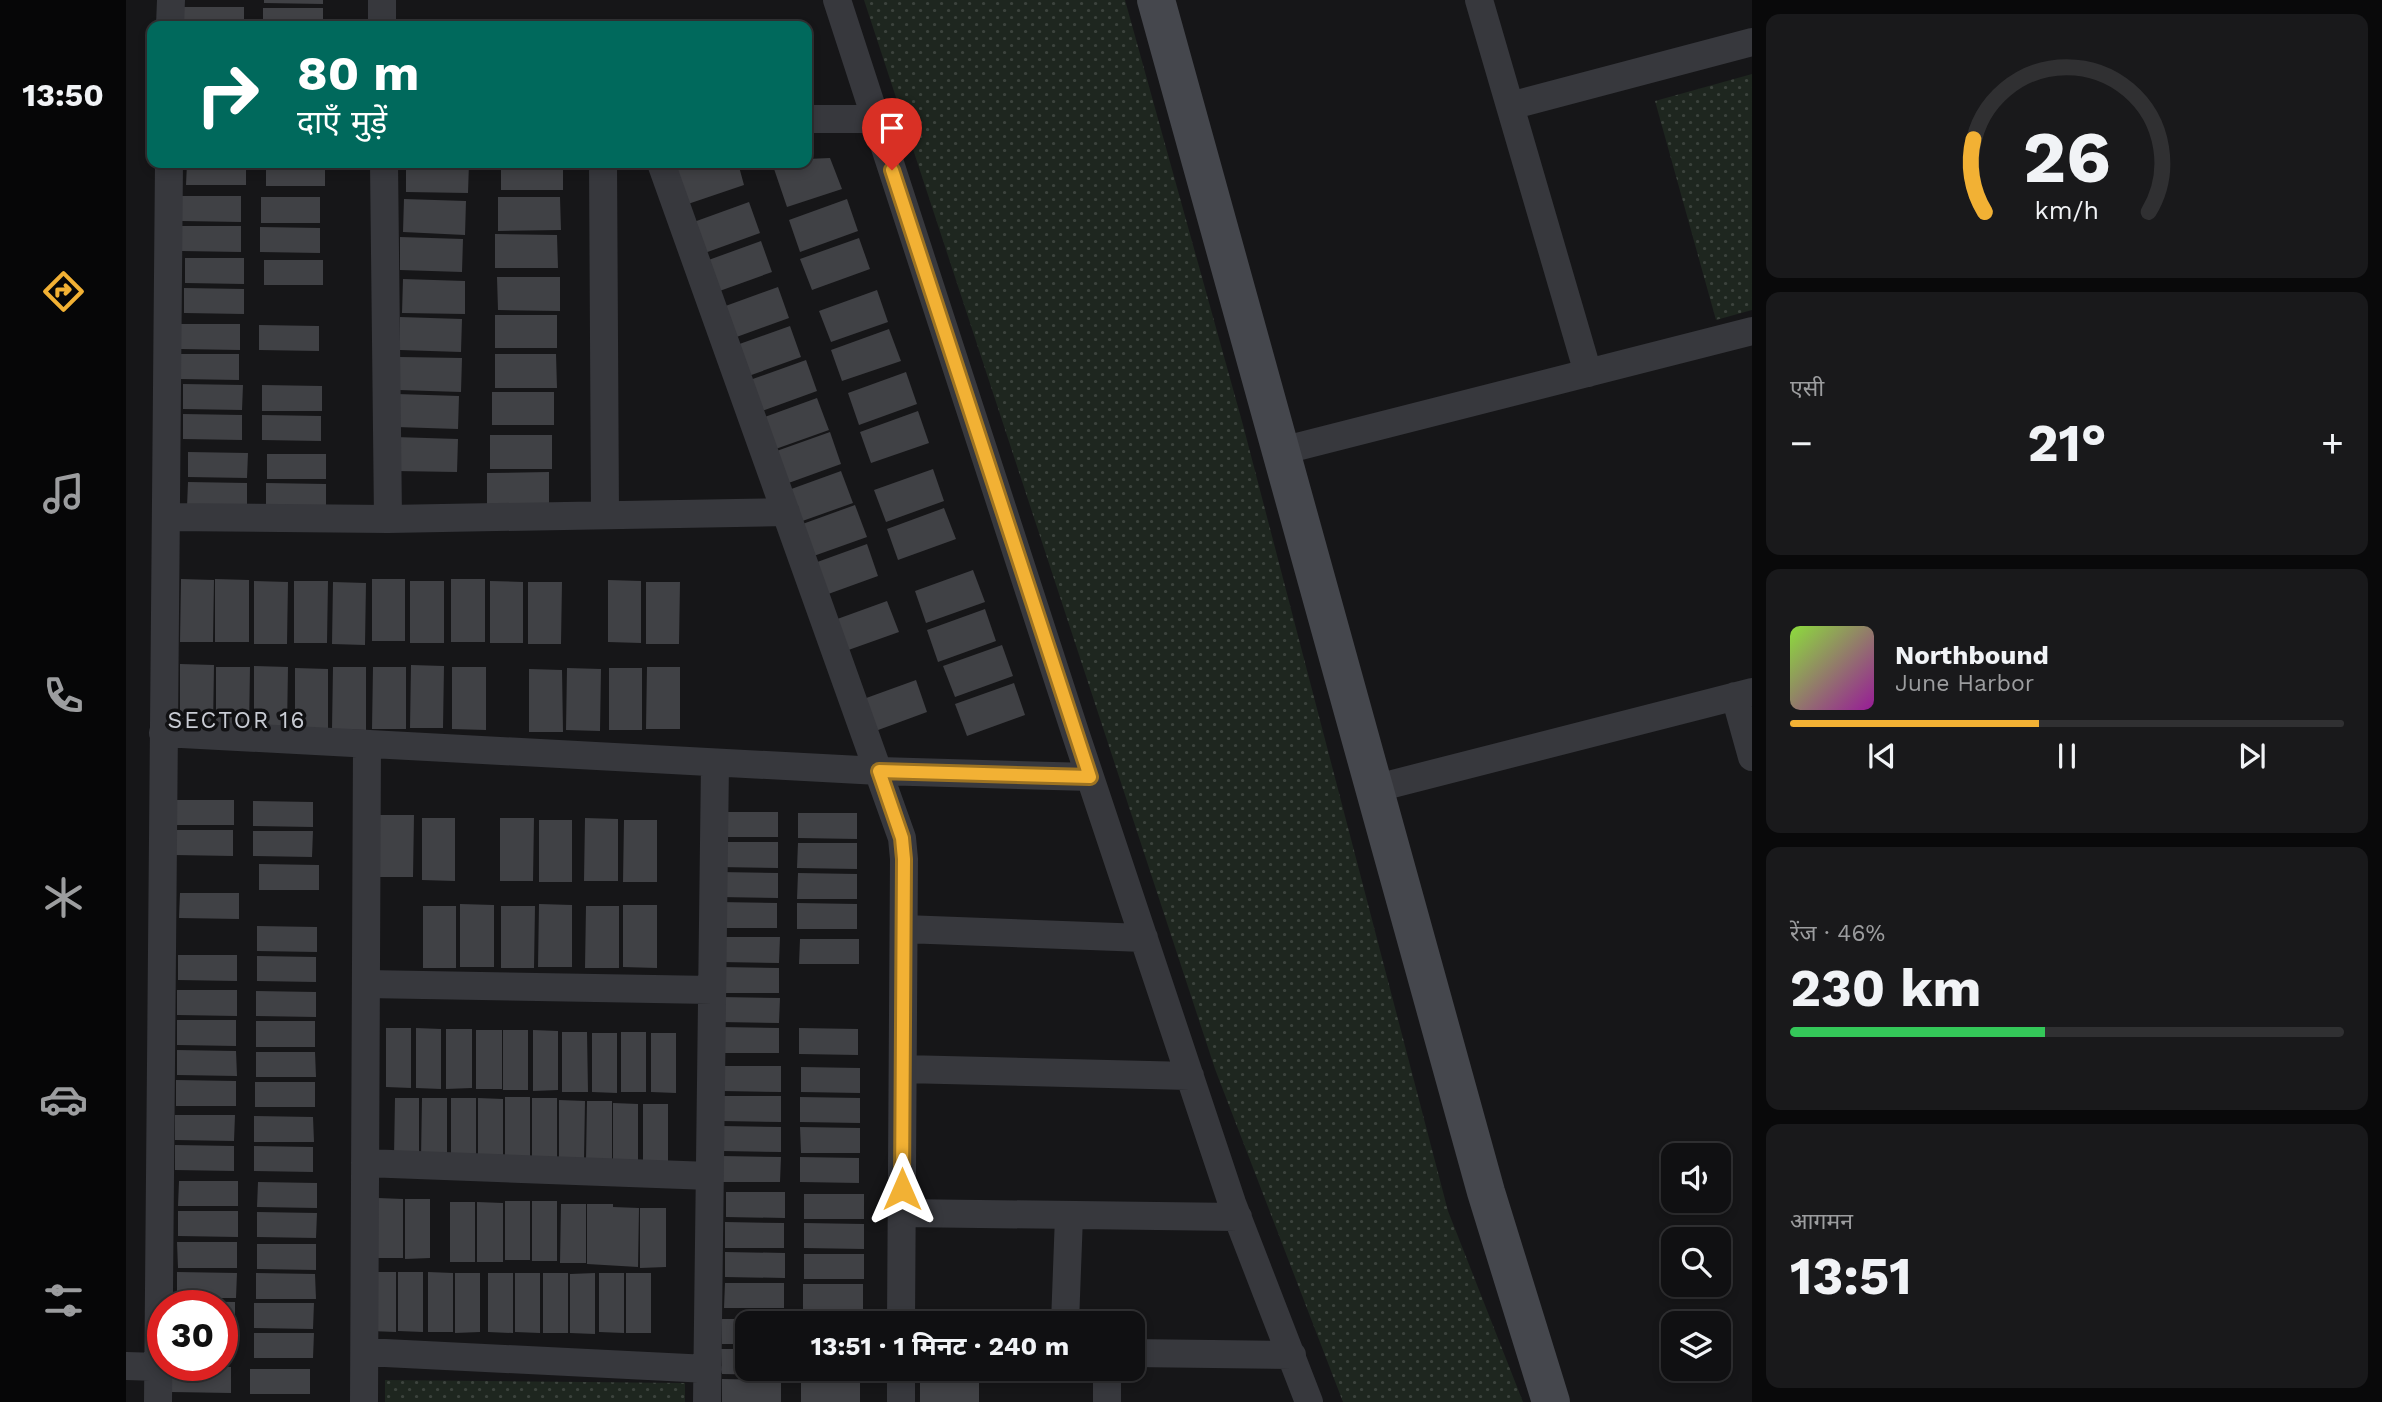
<!DOCTYPE html>
<html lang="hi">
<head>
<meta charset="utf-8">
<style>
	:root { --surface:#101012; --page:#19191b; --text:#f1f3f6; --muted:#9c9d9f; --line:#303032; --accent:#f2b134 }
	body { margin:0; font-family:"Work Sans","Noto Sans Devanagari",sans-serif; background:var(--page); color:var(--text); height:100vh; display:flex; flex-direction:column; font-size:26px; white-space:nowrap }
	* { box-sizing:border-box; margin:0 }
	p { font-size:23px; color:var(--muted) }
	.icon { flex:none; width:38px; height:38px; fill:none; stroke:currentColor; stroke-width:2; stroke-linecap:round; stroke-linejoin:round }
	.map { position:relative; flex:1; overflow:hidden }
	.sheet { display:flex; flex-direction:column; gap:14px; padding:14px; background:#09090a; width:630px }
	.sheet>* { flex:none }
	.top-card { position:absolute; left:21px; top:21px; width:665px; height:147px; border-radius:14px; box-shadow:0 4px 10px #0003,0 0 0 2px var(--line); background:#00695c; color:#fff; overflow:hidden }
	.fabs { position:absolute; left:1535px; top:1143px; display:grid; gap:14px }
	.fabs a { display:grid; place-items:center; width:70px; height:70px; border-radius:14px; background:var(--surface); box-shadow:0 4px 10px #0003,0 0 0 2px var(--line); font-size:35px }
	.speed { position:absolute; left:21px; top:1290px; display:flex; gap:14px; font-size:35px; font-weight:700; text-align:center }
	.speed>* { display:grid; place-content:center; width:91px; height:91px; border-radius:50%; background:var(--surface); box-shadow:0 4px 10px #0003,0 0 0 2px var(--line); line-height:1 }
	.speed .limit { border:10px solid #d22; background:#fff; color:#111 }
	.pin { position:absolute; display:grid; place-items:center; width:60px; height:60px; color:#fff; margin:-72px -30px; border-radius:50% 50% 50% 0; rotate:-45deg; box-shadow:0 0 7px #0007 }
	.pin .icon { rotate:45deg }
	.me { position:absolute; width:77px; margin:-38px; rotate:0deg; stroke-linejoin:round; filter:drop-shadow(0 0 5px #0008) }
	.turn { display:flex; align-items:center; gap:24px; height:147px; padding:0 35px; font-size:32px }
	.turn .icon { width:91px; height:91px; stroke-width:2.5 }
	.turn b { display:block; font-size:49px; line-height:60px }
	.big { font-size:52px; font-weight:700; line-height:1.1 }
	.sheet .widget { flex:1; display:flex; flex-direction:column; justify-content:center; gap:10px; min-width:0; padding:0 24px; border-radius:14px; background:var(--page) }
	.sheet .dial { align-items:center; gap:0 }
	.dial svg { height:182px; overflow:visible; fill:none; stroke:var(--line); stroke-width:7; stroke-linecap:round; text-anchor:middle }
	.dial text { fill:var(--text); stroke:none }
	.song { display:flex; align-items:center; gap:21px }
	.cover { width:84px; height:84px; border-radius:10px; background:linear-gradient(135deg,hsl(90 70% 55%),hsl(300 70% 35%)) }
	.played { height:7px; border-radius:4px; background:linear-gradient(90deg,var(--accent) 45%,var(--line) 45%) }
	.keys { display:flex; justify-content:space-around; direction:ltr }
	.heat { display:flex; justify-content:space-between; align-items:center; font-size:38px; direction:ltr }
	.charge { height:10px; border-radius:5px; background:linear-gradient(90deg,#34c759 46%,var(--line) 0) }
	.trip { position:absolute; left:609px; top:1311px; width:410px; height:70px; border-radius:14px; background:var(--surface); box-shadow:0 4px 10px #0003,0 0 0 2px var(--line); font-weight:700; line-height:70px; text-align:center }
	main { display:flex; flex:1; min-height:0 }
	.dock { display:flex; flex-direction:column; width:126px; justify-content:space-around; align-items:center; background:#060607; color:var(--muted) }
	.dock .icon { width:49px; height:49px }
	.dock .selected { color:var(--accent) }
	.dock b { font-size:32px; color:var(--text) }
	.map>svg:first-child { display:block }
</style>
</head>
<body>
<main>
<nav class="dock">
<b>13:50</b>
<svg class="icon selected" aria-label="directions" viewBox="0 0 24 24"><path d="M12 3l9 9-9 9-9-9zM9 14v-3h6M13 9l2 2-2 2"/></svg>
<svg class="icon" aria-label="music" viewBox="0 0 24 24"><path d="M9 18V5l10-2v13"/><circle cx="6" cy="18" r="3"/><circle cx="16" cy="16" r="3"/></svg>
<svg class="icon" aria-label="phone" viewBox="0 0 24 24"><path d="M5 4h4l2 5-3 2q2 4 5 5l2-3 5 2v4C11 20 4 13 5 4z"/></svg>
<svg class="icon" aria-label="climate" viewBox="0 0 24 24"><path d="M12 3v18M4 7l16 10M4 17L20 7"/></svg>
<svg class="icon" aria-label="car" viewBox="0 0 24 24"><path d="M5 17H2v-5l4-1 3-4h7l3 4 3 1v5h-3M9 17h6M6 11h13"/><circle cx="7" cy="17" r="2"/><circle cx="17" cy="17" r="2"/></svg>
<svg class="icon" aria-label="filters" viewBox="0 0 24 24"><path d="M4 7h16M4 17h16"/><circle cx="9" cy="7" r="2"/><circle cx="15" cy="17" r="2"/></svg>
</nav>
<div class="map">
<svg width="1626" height="1402" viewBox="0 0 1626 1402">
	<defs>
		<pattern id="grass-dots" width="8" height="8" patternUnits="userSpaceOnUse" patternTransform="scale(1.75)"><rect width="8" height="8" fill="#1e261f"/><path d="M2 2h.1M6 6h.1" fill="none" stroke="#3c433d" stroke-width="1.8" stroke-linecap="round"/></pattern>
	</defs>
	<rect width="100%" height="100%" fill="#161618"/>
	<path fill="url(#grass-dots)" d="M738 0H999L1117 425 1322 1211 1397 1402H1217L1089 1069Z
		M1626 74V310L1590 320 1529 101Z
		M259 1380 559 1383V1402H259Z"/>
	<path fill="#404145" d="M138 0H197V4L138 3Z
		M58 7H118V26H58Z
		M137 8H197V26H137Z
		M704 158 716 189 661 207 646 163H681V159Z
		M61 163H120V185H60Z
		M140 163H199V186H140Z
		M280 163H343L342 193 280 192Z
		M375 163H437V190H375Z
		M551 163H612L618 185 559 205 545 174Z
		M56 196H115V222L56 221Z
		M135 197H194V223H135Z
		M372 197H434L435 230 372 231Z
		M278 199 340 201 339 235 277 232Z
		M721 199 732 231 674 252 663 220Z
		M623 202 634 233 576 254 565 223Z
		M55 226H115V252L55 251Z
		M134 227 194 228V253L134 252Z
		M369 234 431 235 432 268H369Z
		M274 237 337 239 336 272 274 270Z
		M733 238 744 269 686 290 674 259Z
		M635 241 646 272 588 293 577 262Z
		M59 258H118V284L59 283Z
		M138 260H197V285H138Z
		M371 277H434V311L372 310Z
		M277 279 339 281V314L276 313Z
		M652 287 663 318 605 339 594 308Z
		M58 288 118 289V314L58 313Z
		M751 290 762 322 705 342 693 311Z
		M369 315H431V348H369Z
		M274 317 336 319 335 352 274 350Z
		M54 324H114V350L54 349Z
		M133 325 193 326V351L133 350Z
		M664 326 675 357 617 378 605 347Z
		M763 329 775 361 716 381 705 350Z
		M54 354H113V380L54 379Z
		M369 354H430L431 388H369Z
		M274 357 336 358 335 392 273 390Z
		M680 360 691 391 633 412 621 381Z
		M780 372 791 404 733 425 722 393Z
		M57 384 117 385 116 410 57 409Z
		M136 385 196 386V411H136Z
		M366 392H428V425H366Z
		M271 394 333 396 332 429 270 427Z
		M691 398 703 430 644 451 633 419Z
		M792 411 803 443 745 463 734 432Z
		M57 414 116 415V440L57 439Z
		M136 415 195 416V441L136 440Z
		M704 432 715 464 657 485 645 453Z
		M364 435H426V469H364Z
		M269 437 332 439 331 472 269 471Z
		M62 452 122 453 121 478 62 477Z
		M141 454H200V479H141Z
		M807 469 818 501 760 522 748 490Z
		M715 471 727 503 668 524 657 492Z
		M423 472V506H361V473Z
		M62 482 121 483V508L61 507Z
		M140 483 200 484V509H140Z
		M729 505 741 537 682 558 671 526Z
		M818 508 830 539 772 560 761 529Z
		M741 544 752 576 694 597 683 565Z
		M847 570 859 602 800 623 789 591Z
		M55 579 88 580 87 642H54Z
		M89 579 123 580V642H89Z
		M246 579H279V641H246Z
		M325 579H359V642H325Z
		M482 580 515 581V643L482 642Z
		M128 581 162 582 161 644H128Z
		M168 581H202L201 643H168Z
		M284 581H318V643H284Z
		M364 581 397 582V643H364Z
		M207 582 240 583 239 645 206 644Z
		M402 582H436L435 644H402Z
		M520 582H554L553 644H520Z
		M761 601 773 632 714 653 703 622Z
		M859 609 870 641 812 662 801 630Z
		M876 645 887 676 829 697 817 666Z
		M54 664 88 665 87 727 54 726Z
		M285 665 318 666 317 728H284Z
		M128 666 162 667 161 729 128 728Z
		M90 667H124L123 729H90Z
		M207 667H240V730L206 729Z
		M247 667H280V729H246Z
		M326 667H360V730L326 729Z
		M521 667H554V729H520Z
		M169 668 202 669V731H169Z
		M441 668 475 669 474 731 440 730Z
		M483 668H516V730H483Z
		M403 669 436 670 437 732H403Z
		M790 680 801 712 744 733 732 701Z
		M888 683 899 715 841 736 829 704Z
		M48 800H108V825H48Z
		M127 801 187 802V827L127 826Z
		M593 812H652V837H593Z
		M672 813H731V839L672 838Z
		M254 815H288L287 877H254Z
		M296 818H329V881L296 880Z
		M374 818H408L407 881H374Z
		M459 818 492 819V881H458Z
		M413 820H446V882H413Z
		M498 820H531V882H497Z
		M48 830H107V856L48 855Z
		M127 831H187L186 857 127 856Z
		M592 842H652V868L592 867Z
		M672 843H731V869L671 868Z
		M133 864 193 865V890H133Z
		M593 872 652 873V898L593 897Z
		M672 873 731 874V899H671Z
		M54 893H113V919L53 918Z
		M592 902 651 903V928H592Z
		M671 903 731 904V929H671Z
		M334 904 368 905V967H334Z
		M413 904 446 905V967H412Z
		M497 905H531V968L497 967Z
		M297 906H330V968H297Z
		M375 906H409L408 968H375Z
		M460 906H493V968H459Z
		M131 926 191 927V952L131 951Z
		M594 937H654L653 963 594 962Z
		M674 939H733V964H673Z
		M52 955H111V981L52 980Z
		M131 956 190 957V982L131 981Z
		M594 967 653 968V993H594Z
		M51 990H111V1016L51 1015Z
		M130 991 190 992V1017L130 1016Z
		M594 997 654 998 653 1023 594 1022Z
		M51 1020H110V1046L51 1045Z
		M130 1021H189V1047H130Z
		M594 1027 653 1028V1053H593Z
		M260 1028H285V1088L260 1087Z
		M290 1028 315 1029V1089L290 1088Z
		M673 1028 732 1029V1055L673 1054Z
		M320 1029H346V1088L320 1089Z
		M350 1030H376V1089H350Z
		M377 1030H402V1090H377Z
		M407 1030 432 1031V1090L407 1091Z
		M436 1032H461L462 1092H436Z
		M495 1032H520V1092H495Z
		M466 1033H491V1093L466 1092Z
		M525 1033H550V1093L525 1092Z
		M51 1050 110 1051 111 1076 51 1075Z
		M130 1052H189L190 1077H130Z
		M596 1066H655V1092L596 1091Z
		M675 1067 734 1068V1093L675 1092Z
		M50 1080 110 1081V1106H50Z
		M129 1082H189V1107H129Z
		M595 1096H655V1122L595 1121Z
		M379 1097H404V1157H379Z
		M674 1097 734 1098V1123L674 1122Z
		M269 1098H293V1158L268 1157Z
		M296 1098H321V1158H295Z
		M325 1098H350V1158H325Z
		M352 1098 377 1099V1158H352Z
		M406 1098H431V1157H406Z
		M433 1100 459 1101 458 1160H433Z
		M461 1101H486V1161L460 1160Z
		M487 1103 512 1104V1163H487Z
		M517 1104H542V1164L517 1163Z
		M49 1115H109L108 1141 49 1140Z
		M128 1116 187 1117 188 1142H128Z
		M595 1126 655 1127V1152L596 1151Z
		M674 1127 734 1128V1153H675Z
		M49 1145 108 1146V1171L49 1170Z
		M128 1146 187 1147V1172L128 1171Z
		M595 1156 655 1157 654 1182H595Z
		M674 1157 733 1158V1183L674 1182Z
		M53 1181H112V1206H52Z
		M132 1182 191 1183V1208L131 1207Z
		M600 1192H659V1218L600 1217Z
		M678 1194H738V1219H678Z
		M252 1198 277 1199V1258H252Z
		M279 1199H304V1258L279 1259Z
		M379 1201H404V1260H379Z
		M406 1201H431V1261H406Z
		M324 1202H349V1262H324Z
		M351 1202 377 1203V1262H351Z
		M435 1204H460V1263H434Z
		M461 1204H487V1207L513 1208 512 1267 461 1264Z
		M514 1208H540V1267L514 1268Z
		M52 1211H112V1237L52 1236Z
		M131 1212 191 1213 190 1238 131 1237Z
		M599 1222 658 1223V1248H599Z
		M678 1223 738 1224V1249L678 1248Z
		M51 1242H111V1268H52Z
		M131 1244H190V1270L131 1269Z
		M599 1252 659 1253V1278L599 1277Z
		M678 1254H738V1279H678Z
		M51 1272 111 1273 110 1298H51Z
		M245 1272H270V1332L244 1331Z
		M272 1272H297V1332L272 1331Z
		M302 1272 327 1273V1332H302Z
		M130 1273 189 1274 190 1299H130Z
		M329 1273H354V1332L329 1333Z
		M362 1273H387V1333L362 1332Z
		M389 1273H414V1333L389 1332Z
		M417 1273H442V1333H417Z
		M469 1273V1334L444 1333V1274Z
		M473 1273H498V1333L473 1332Z
		M500 1273H525V1333H500Z
		M599 1283H658V1308H598Z
		M677 1284H737V1309H677Z
		M50 1301 109 1302V1327H96V1306H50Z
		M128 1303H188L187 1329 128 1328Z
		M596 1319H656V1323H621V1344H596Z
		M96 1332H108V1357H96Z
		M128 1333H188L187 1358H128Z
		M595 1349H621V1368H655V1375L596 1374Z
		M45 1367H105V1393L45 1392Z
		M674 1368H734V1376L674 1375Z
		M124 1369H184V1394H124Z
		M794 1378 853 1379V1402H794Z
		M596 1379 655 1380V1402H596Z
		M675 1381H734V1402H675Z"/>
	<g fill="none" stroke-linecap="round" stroke-linejoin="round">
		<path stroke="#37383d" stroke-width="28" d="M256 0V26
			M711 0 949 732 1106 1203 1183 1402
			M1353 0 1462 373
			M44 26 45 0
			M1384 106 1626 42
			M681 119H750
			M258 163 262 519
			M477 163 479 515
			M535 163 776 838 778 859 775 1323
			M1155 451 1626 331
			M40 517 262 519 660 512
			M1609 696 1626 757
			M37 733 753 771 964 777
			M1247 789 1626 692
			M778 929 1018 938
			M240 984 586 990
			M777 1069 1064 1076
			M239 1163 584 1176
			M776 1213 1112 1217
			M939 1323 943 1216
			M239 1352 582 1369
			M1006 1353 1166 1355
			M0 1366 32 1367
			M32 1402 43 163
			M238 1402 241 744
			M581 1402 589 763
			M775 1402V1368
			M981 1402V1368"/>
		<path stroke="#45474d" stroke-width="38" d="M1030 0 1360 1192 1425 1402"/>
	</g>
	<g fill="none" stroke-linecap="round" stroke-linejoin="round">
		<g stroke="#9d7322" stroke-width="18">
			<path id="route" d="M766 170 964 777 753 771 776 838 778 859 776 1189"/>
		</g>
		<use href="#route" stroke="#f2b134" stroke-width="12"/>
	</g>
	<g text-anchor="middle" dominant-baseline="central" stroke-width="7" stroke-linejoin="round" paint-order="stroke">
		<g font-size="23" letter-spacing="2" fill="#c9ccd4" stroke="#111113">
			<text x="111" y="720">SECTOR 16</text>
		</g>
	</g>
</svg>
<div class="fabs">
<a><svg class="icon" aria-label="sound" viewBox="0 0 24 24"><path d="M4 9h4l5-4v14l-5-4H4zM17 9q2 3 0 6"/></svg></a>
<a><svg class="icon" aria-label="search" viewBox="0 0 24 24"><circle cx="10" cy="10" r="6"/><path d="M15 15l6 6"/></svg></a>
<a><svg class="icon" aria-label="layers" viewBox="0 0 24 24"><path d="M12 4l9 5-9 5-9-5zM3 14l9 5 9-5"/></svg></a>
</div>
<div class="speed"><div class="limit">30</div></div>
<div class="pin" style="left:766px;top:170px;background:#d93025"><svg class="icon" aria-label="arrive" viewBox="0 0 24 24"><path d="M6 21V4h12l-3 4 3 4H6"/></svg></div>
<svg class="me" style="left:776px;top:1189px" viewBox="-20 -20 40 40"><path d="M0-17L14 15 0 8-14 15z" fill="#f2b134" stroke="#fff" stroke-width="4"/></svg>
<div class="trip">13:51 · 1 मिनट · 240 m</div>
<div class="top-card">
<div class="turn"><svg class="icon" aria-label="right" viewBox="0 0 24 24"><path d="M7 20v-9h11M14 6l5 5-5 5"/></svg><div><b>80 m</b>दाएँ मुड़ें</div></div>
</div>
</div>
<section class="sheet">
<div class="widget dial"><svg viewBox="0 0 100 80">
<path d="M14 69A42 42 0 1 1 86 69"/>
<path d="M14 69A42 42 0 0 1 9 37" stroke="#f2b134"/>
<text x="50" y="56" font-size="32" font-weight="700">26</text>
<text x="50" y="72" font-size="11">km/h</text>
</svg></div>
<div class="widget"><p>एसी</p>
<div class="heat"><a>−</a><b class="big">21°</b><a>+</a></div>
</div>
<div class="widget">
<div class="song"><i class="cover"></i><div><b>Northbound</b><p>June Harbor</p></div></div>
<div class="played"></div>
<div class="keys"><svg class="icon" aria-label="previous" viewBox="0 0 24 24"><path d="M18 5L8 12l10 7zM5 5v14"/></svg><svg class="icon" aria-label="pause" viewBox="0 0 24 24"><path d="M8 5v14M16 5v14"/></svg><svg class="icon" aria-label="next" viewBox="0 0 24 24"><path d="M6 5l10 7-10 7zM19 5v14"/></svg></div>
</div>
<div class="widget"><p>रेंज · 46%</p><b class="big">230 km</b><div class="charge"></div></div>
<div class="widget"><p>आगमन</p><b class="big">13:51</b></div>
</section>
</main>
</body>
</html>
